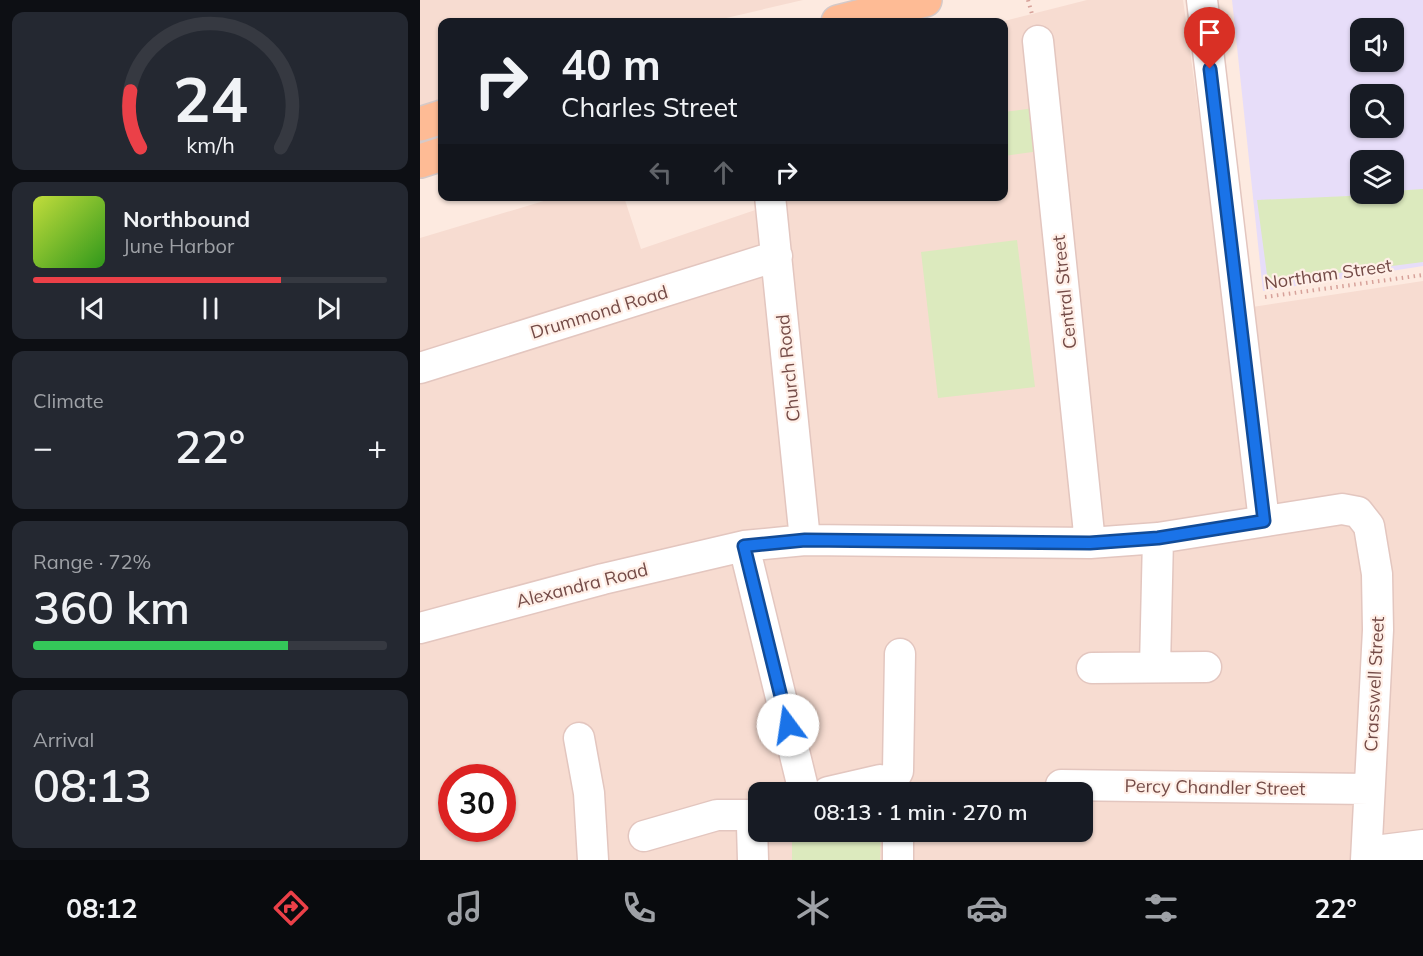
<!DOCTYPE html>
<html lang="en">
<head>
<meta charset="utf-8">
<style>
	:root { --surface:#171b24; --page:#242831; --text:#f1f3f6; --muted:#9ea1a6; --line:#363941; --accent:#eb4048 }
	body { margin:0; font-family:Mulish,sans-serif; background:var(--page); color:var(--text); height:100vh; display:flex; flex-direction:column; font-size:22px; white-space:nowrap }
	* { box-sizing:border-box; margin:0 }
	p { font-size:20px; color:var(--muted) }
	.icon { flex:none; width:33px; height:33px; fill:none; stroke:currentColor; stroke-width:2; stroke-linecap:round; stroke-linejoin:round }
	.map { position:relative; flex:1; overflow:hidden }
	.sheet { display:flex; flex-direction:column; gap:12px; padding:12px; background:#0d0f14; width:420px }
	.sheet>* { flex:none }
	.guide { position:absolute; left:18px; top:18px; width:570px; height:183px; border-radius:12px; box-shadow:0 2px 4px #0004; background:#171b24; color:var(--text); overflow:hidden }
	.controls { position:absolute; left:930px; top:18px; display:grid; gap:12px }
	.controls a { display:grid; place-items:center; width:54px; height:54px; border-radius:12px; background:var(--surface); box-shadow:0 2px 4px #0004; font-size:30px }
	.speed { position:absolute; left:18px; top:764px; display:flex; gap:12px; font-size:30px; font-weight:700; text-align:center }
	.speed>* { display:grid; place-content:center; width:78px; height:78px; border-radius:50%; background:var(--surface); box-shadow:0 2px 4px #0004; line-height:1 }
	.speed .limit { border:9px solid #d22; background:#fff; color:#111 }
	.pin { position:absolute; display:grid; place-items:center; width:51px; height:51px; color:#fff; margin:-62px -26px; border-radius:50% 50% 50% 0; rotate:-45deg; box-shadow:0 0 6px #0007 }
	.pin .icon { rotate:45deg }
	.me { position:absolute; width:66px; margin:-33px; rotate:346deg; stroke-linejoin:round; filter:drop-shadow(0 0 4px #0008) }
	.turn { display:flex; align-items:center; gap:21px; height:126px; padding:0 24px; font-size:27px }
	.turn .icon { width:78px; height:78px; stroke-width:2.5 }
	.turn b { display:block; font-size:42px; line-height:51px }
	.lanes { display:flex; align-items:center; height:57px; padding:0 24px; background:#0003; justify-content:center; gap:30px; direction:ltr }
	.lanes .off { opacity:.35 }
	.big { font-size:45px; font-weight:600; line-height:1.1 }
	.sheet .card { flex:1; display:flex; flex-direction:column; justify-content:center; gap:9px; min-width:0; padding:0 21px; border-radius:12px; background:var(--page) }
	.sheet .dial { align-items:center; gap:0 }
	.dial svg { height:156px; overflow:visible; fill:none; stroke:var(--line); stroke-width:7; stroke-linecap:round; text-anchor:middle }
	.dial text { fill:var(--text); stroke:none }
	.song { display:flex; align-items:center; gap:18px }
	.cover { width:72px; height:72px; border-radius:9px; background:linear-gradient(135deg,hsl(70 70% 55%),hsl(110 70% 35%)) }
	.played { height:6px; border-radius:3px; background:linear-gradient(90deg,var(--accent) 70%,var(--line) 70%) }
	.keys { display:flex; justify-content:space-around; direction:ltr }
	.heat { display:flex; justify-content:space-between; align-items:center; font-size:33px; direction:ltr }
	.charge { height:9px; border-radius:4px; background:linear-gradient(90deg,#34c759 72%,var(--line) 0) }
	.trip { position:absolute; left:328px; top:782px; width:345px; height:60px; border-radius:12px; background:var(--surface); box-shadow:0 2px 4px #0004; font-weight:600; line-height:60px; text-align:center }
	.tabs { display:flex; height:96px; justify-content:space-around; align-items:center; background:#090b0e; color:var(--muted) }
	.tabs .icon { width:42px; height:42px }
	.tabs .selected { color:var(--accent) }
	.tabs b { font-size:27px; color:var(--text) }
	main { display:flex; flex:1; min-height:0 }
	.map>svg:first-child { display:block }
</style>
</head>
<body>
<main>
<section class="sheet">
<div class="card dial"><svg viewBox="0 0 100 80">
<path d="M14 69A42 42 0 1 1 86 69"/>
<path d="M14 69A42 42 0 0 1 9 40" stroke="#eb4048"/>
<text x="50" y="56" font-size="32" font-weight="700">24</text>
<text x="50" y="72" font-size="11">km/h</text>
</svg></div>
<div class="card">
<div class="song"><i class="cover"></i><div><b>Northbound</b><p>June Harbor</p></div></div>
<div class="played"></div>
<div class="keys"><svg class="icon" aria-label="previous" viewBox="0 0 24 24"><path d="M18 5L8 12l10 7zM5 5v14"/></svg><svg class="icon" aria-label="pause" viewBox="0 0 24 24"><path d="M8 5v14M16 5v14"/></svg><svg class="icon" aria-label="next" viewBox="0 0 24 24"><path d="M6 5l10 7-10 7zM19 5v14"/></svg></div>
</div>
<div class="card"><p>Climate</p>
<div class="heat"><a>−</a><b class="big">22°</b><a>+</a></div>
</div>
<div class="card"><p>Range · 72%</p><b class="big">360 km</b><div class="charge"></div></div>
<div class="card"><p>Arrival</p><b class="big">08:13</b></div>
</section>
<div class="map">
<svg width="1003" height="860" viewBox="0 0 1003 860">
	<rect width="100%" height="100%" fill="#fdeae0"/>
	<path fill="#f7dcd1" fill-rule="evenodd" d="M0 0H383L289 22H22V98L0 107Z
		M667 0H763L806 311 1003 281V860H0V238L137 197H204L221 249 373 197 584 196V22H580ZM32 777H82V828H32ZM339 792H663V831H339Z"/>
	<path fill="#e7ddf9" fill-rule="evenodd" d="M812 0H1003V266L843 291ZM940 28H974V62H940ZM940 94H974V128H940ZM940 160H974V194H940Z"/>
	<path fill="#dceabe" d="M614 108 620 151 584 156V112Z
		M1003 189V262L848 282 837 200 974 194V191Z
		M597 240 615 387 518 398 501 252Z
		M372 831H461L460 860H372Z"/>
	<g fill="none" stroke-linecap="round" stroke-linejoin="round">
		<g stroke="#e3c6bf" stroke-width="33">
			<path id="minor" d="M782 0 844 521
				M618 41 670 543
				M350 196 385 540
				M0 368 357 256
				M324 546 384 792
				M0 628 183 579 324 546 385 540 670 543 738 538 922 509 938 512 949 526 957 574 958 630 946 860
				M735 667 738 538
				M672 668 786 667
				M159 738 169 793 173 860
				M472 783 478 771 480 654
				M641 785 949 789
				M408 792 460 780 472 783 477 792
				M224 836 297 815H334L339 812
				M947 852 1003 845
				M333 860 332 826 334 815
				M478 860V831"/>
		</g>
		<g stroke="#d5c9c8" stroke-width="36">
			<path id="major" d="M418 22 505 0
				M0 124 22 117
				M0 161 22 154"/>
		</g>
		<path stroke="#d7a29a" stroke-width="4" stroke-dasharray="1.5 4.5" stroke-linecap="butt" d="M608 0 612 14
			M845 297 1003 275
			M504 791 613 786"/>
		<use href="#minor" stroke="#fff" stroke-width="30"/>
		<use href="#major" stroke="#febb95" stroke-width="33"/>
	</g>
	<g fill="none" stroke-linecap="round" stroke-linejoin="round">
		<g stroke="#114b97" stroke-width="15">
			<path id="route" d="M368 725 324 546 385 540 670 543 738 538 844 521 790 69"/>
		</g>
		<use href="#route" stroke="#1a73e8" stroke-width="10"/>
	</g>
	<g text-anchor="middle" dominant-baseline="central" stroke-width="4.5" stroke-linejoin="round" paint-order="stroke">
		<g font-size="18" fill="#744b47" stroke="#ffefe7">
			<text transform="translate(908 274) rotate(-8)">Northam Street</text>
			<text transform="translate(644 292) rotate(-96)">Central Street</text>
			<text transform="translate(179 312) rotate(-17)">Drummond Road</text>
			<text transform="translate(368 368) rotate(-96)">Church Road</text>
			<text transform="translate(162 585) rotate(-14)">Alexandra Road</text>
			<text transform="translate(954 684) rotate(-87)">Crasswell Street</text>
			<text transform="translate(795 787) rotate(1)">Percy Chandler Street</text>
		</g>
	</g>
</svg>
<div class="controls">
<a><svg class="icon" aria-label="sound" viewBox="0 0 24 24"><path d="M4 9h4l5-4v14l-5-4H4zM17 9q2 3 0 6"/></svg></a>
<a><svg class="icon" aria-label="search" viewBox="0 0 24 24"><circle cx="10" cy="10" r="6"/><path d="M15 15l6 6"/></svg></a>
<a><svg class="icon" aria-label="layers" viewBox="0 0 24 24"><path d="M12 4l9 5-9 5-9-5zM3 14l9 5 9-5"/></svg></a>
</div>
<div class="speed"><div class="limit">30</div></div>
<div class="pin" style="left:790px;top:69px;background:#d93025"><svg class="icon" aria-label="arrive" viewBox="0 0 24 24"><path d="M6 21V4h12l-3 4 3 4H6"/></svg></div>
<svg class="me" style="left:368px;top:725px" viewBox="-20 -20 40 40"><circle r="19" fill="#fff"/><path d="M0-13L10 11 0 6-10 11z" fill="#1a73e8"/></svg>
<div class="trip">08:13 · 1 min · 270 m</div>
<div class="guide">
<div class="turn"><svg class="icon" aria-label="right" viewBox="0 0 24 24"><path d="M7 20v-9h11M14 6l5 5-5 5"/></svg><div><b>40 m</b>Charles Street</div></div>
<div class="lanes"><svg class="icon off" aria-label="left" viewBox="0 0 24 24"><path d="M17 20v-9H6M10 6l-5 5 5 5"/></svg><svg class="icon off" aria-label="ahead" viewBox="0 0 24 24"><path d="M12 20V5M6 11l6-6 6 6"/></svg><svg class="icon" aria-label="right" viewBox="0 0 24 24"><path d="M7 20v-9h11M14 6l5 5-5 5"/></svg></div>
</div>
</div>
</main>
<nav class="tabs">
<b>08:12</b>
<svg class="icon selected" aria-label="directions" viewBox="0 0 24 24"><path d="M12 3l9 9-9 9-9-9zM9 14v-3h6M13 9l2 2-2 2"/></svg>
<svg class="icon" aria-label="music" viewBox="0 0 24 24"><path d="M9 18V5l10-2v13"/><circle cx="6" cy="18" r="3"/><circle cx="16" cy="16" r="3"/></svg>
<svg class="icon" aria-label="phone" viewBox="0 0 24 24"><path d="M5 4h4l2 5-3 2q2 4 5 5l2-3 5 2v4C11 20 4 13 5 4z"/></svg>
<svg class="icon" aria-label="climate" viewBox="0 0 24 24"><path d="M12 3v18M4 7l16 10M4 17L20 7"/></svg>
<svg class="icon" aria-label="car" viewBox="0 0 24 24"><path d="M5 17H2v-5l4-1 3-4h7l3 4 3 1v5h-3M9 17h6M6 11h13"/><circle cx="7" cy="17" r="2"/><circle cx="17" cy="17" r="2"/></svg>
<svg class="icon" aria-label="filters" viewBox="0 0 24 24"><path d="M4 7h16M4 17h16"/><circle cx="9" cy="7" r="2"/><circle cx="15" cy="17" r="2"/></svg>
<b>22°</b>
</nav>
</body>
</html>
